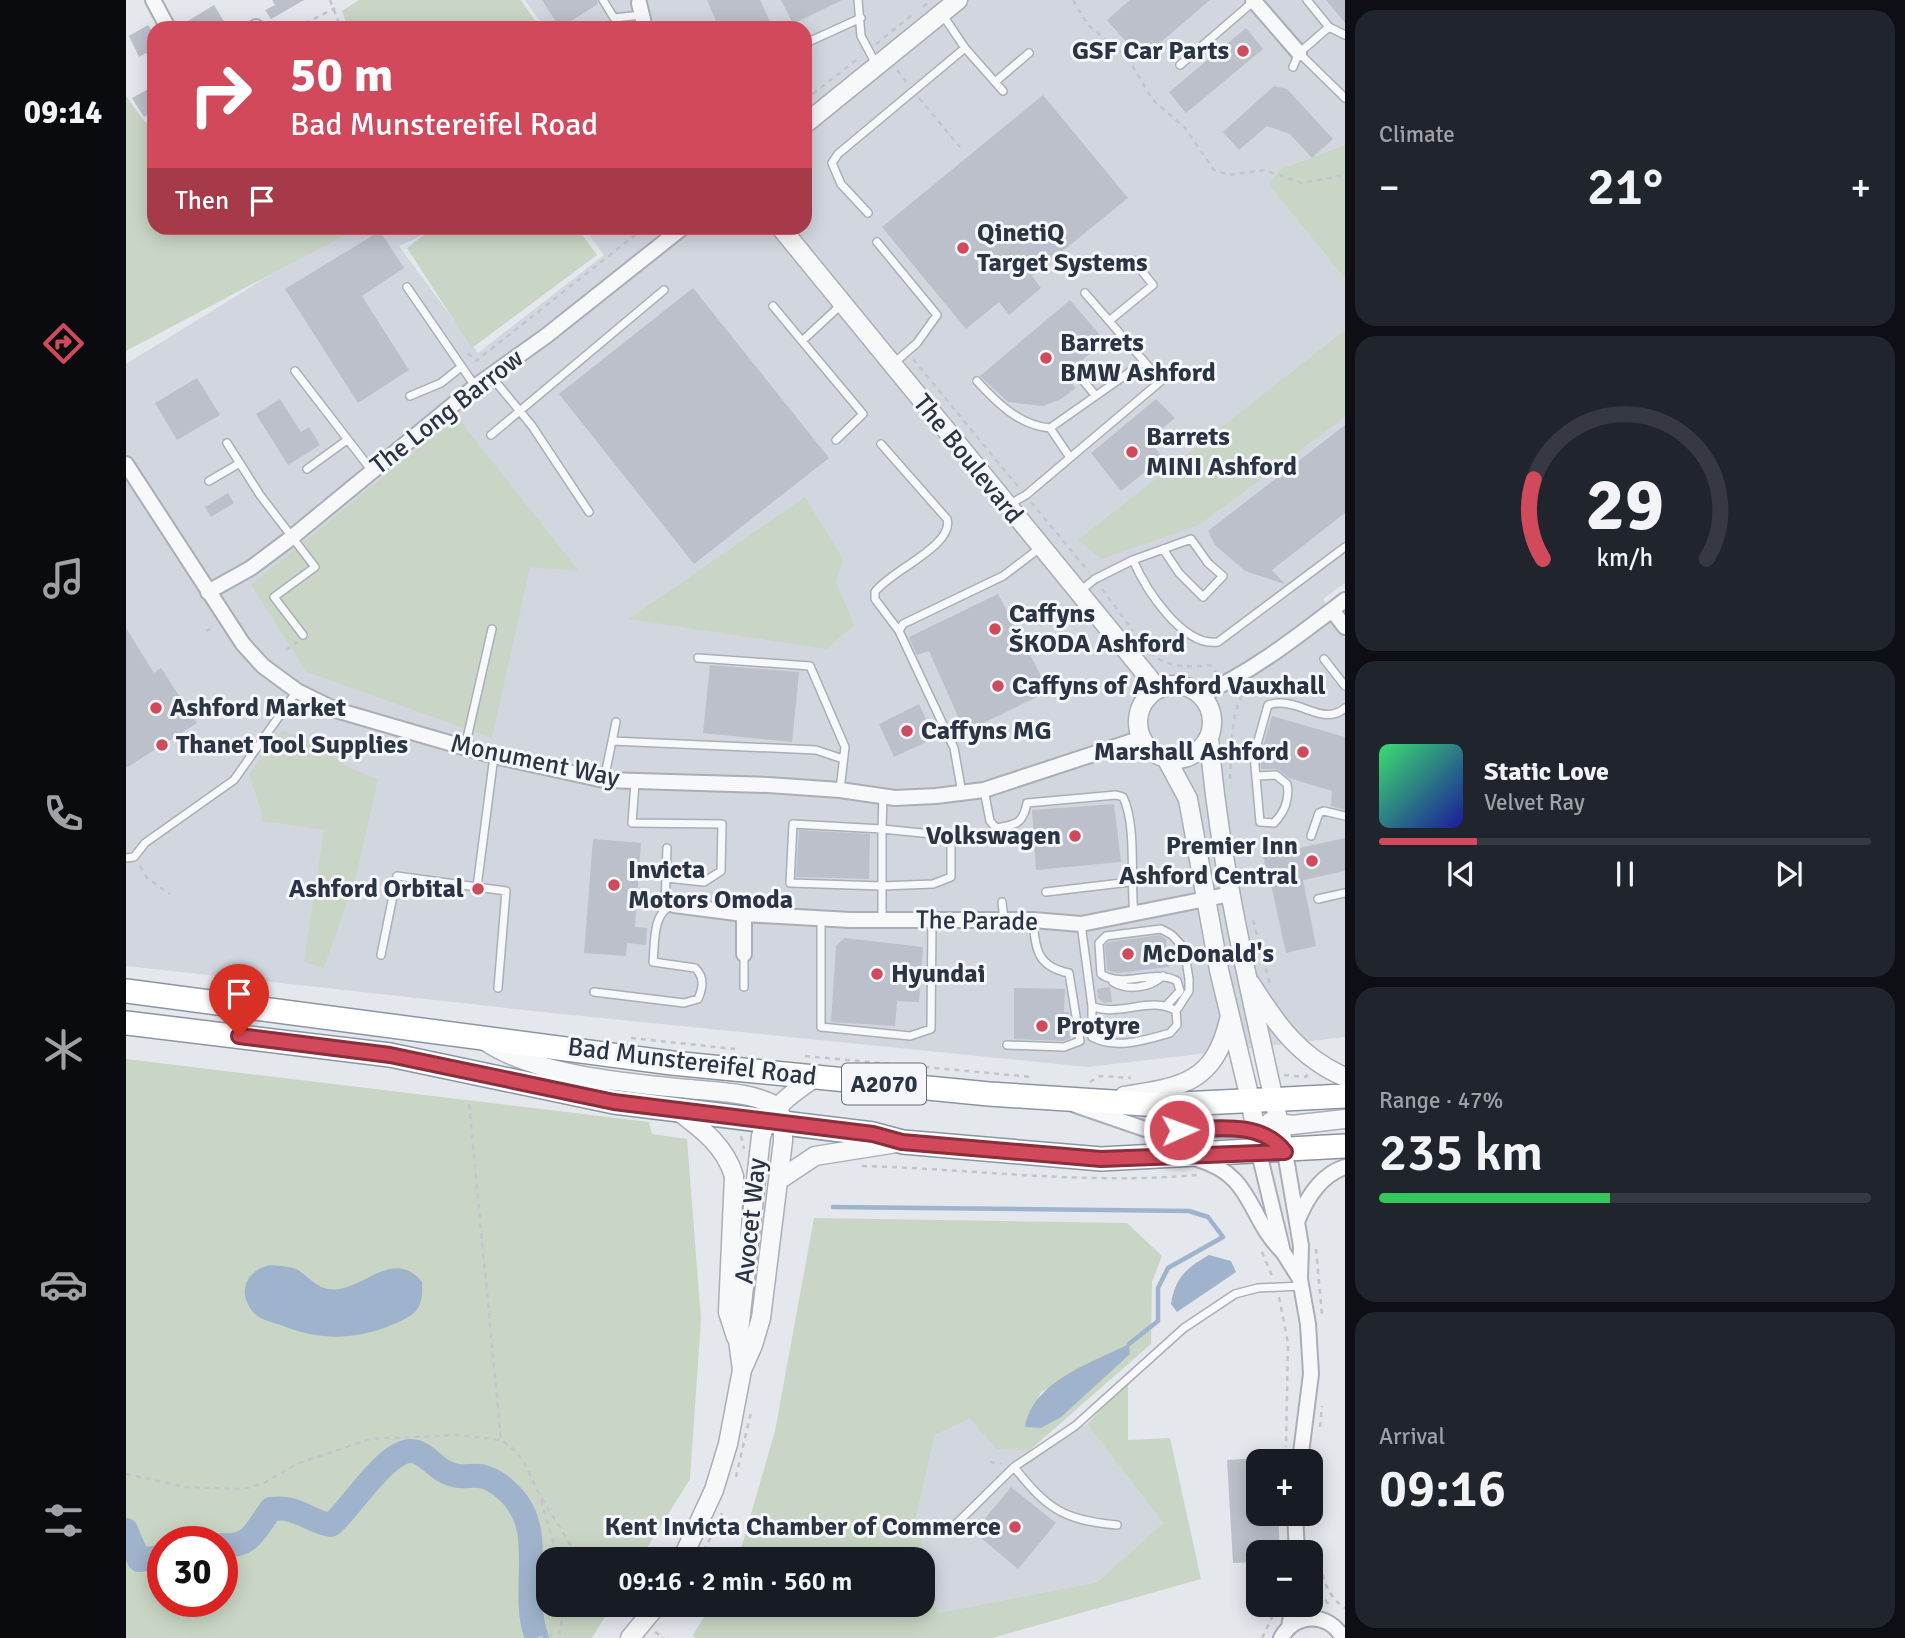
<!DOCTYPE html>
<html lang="en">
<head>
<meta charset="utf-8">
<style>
	:root { --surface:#171b24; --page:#20242c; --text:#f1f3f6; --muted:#9ea1a6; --line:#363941; --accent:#d1495b }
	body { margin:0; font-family:Signika,sans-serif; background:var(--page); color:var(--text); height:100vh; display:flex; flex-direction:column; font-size:26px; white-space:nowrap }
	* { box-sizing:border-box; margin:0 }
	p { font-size:23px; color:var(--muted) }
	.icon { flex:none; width:38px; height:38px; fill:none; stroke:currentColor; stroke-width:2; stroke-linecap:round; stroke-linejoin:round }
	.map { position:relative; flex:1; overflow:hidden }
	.details { display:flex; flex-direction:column; gap:10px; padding:10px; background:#0d0f14; width:560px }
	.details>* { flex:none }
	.hud { position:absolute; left:21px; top:21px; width:665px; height:214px; border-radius:21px; box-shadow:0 4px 18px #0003; background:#d1495b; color:#fff; overflow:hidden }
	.buttons { position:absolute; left:1120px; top:1449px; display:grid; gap:14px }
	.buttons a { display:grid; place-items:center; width:77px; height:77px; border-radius:14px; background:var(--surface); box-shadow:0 4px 18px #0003; font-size:35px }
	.speed { position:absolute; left:21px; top:1526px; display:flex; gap:14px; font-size:35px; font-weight:700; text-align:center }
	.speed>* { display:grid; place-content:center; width:91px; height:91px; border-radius:50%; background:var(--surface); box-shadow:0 4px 18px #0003; line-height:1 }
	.speed .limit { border:10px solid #d22; background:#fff; color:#111 }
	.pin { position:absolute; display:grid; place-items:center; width:60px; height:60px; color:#fff; margin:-72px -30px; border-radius:50% 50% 50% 0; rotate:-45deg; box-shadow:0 0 7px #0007 }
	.pin .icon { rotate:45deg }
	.me { position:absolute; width:77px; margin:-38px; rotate:88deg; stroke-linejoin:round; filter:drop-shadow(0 0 5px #0008) }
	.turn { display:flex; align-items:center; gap:24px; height:147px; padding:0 28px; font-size:32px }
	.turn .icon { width:91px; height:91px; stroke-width:2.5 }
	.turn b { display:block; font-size:49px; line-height:60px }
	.then { display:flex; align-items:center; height:66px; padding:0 28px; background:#0003; gap:14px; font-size:26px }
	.big { font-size:52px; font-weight:600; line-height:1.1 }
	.details .tile { flex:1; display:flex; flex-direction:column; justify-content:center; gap:10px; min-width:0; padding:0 24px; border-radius:21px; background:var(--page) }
	.details .dial { align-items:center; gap:0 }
	.dial svg { height:182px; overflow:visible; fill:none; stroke:var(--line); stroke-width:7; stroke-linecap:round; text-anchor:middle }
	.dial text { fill:var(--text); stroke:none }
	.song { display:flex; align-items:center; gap:21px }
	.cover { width:84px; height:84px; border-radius:10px; background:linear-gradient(135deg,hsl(140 70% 55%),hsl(240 70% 35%)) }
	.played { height:7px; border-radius:4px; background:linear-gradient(90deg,var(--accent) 20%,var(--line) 20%) }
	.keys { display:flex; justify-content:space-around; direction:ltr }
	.heat { display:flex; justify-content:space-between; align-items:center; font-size:38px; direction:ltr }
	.charge { height:10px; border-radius:5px; background:linear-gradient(90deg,#34c759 47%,var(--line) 0) }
	.trip { position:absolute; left:410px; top:1547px; width:399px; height:70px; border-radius:21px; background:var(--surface); box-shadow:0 4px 18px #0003; font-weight:600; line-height:70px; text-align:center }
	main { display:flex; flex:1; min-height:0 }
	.tabs { display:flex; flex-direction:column; width:126px; justify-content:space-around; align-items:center; background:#090b0e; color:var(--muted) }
	.tabs .icon { width:49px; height:49px }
	.tabs .selected { color:var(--accent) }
	.tabs b { font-size:32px; color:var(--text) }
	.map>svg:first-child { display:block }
</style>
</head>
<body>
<main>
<nav class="tabs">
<b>09:14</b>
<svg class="icon selected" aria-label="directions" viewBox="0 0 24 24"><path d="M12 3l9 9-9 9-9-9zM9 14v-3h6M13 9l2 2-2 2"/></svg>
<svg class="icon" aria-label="music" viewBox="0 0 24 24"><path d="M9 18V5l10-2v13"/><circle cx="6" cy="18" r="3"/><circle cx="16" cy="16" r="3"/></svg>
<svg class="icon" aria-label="phone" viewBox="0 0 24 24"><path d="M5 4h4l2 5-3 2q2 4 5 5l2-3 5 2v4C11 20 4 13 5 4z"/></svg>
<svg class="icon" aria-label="climate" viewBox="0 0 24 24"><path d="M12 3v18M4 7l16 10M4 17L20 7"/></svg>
<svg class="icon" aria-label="car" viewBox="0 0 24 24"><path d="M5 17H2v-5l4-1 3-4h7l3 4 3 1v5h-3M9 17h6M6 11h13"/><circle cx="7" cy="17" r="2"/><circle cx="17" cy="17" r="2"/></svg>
<svg class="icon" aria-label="filters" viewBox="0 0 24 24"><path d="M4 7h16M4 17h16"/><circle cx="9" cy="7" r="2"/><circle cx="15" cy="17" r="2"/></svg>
</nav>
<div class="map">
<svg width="1219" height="1638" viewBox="0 0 1219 1638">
	<rect width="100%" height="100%" fill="#e4e7ec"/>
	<path fill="#d2d6de" d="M399 0H1219V145L1154 169 1143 185 1219 279V583L1197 599 1219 638V1037L962 1067 426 1013 0 966V364L220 228H312L273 246 352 353 478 255 458 228H679V28H419Z
		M844 1419 904 1450 961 1424 1037 1523 971 1582 811 1613 790 1518 809 1435Z"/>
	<path fill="#c9d6c5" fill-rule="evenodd" d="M233 0H395L414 28H222L216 11Z
		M0 96 19 122 28 128V228H232L0 351Z
		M1219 145V279L1143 185 1154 169Z
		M307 228H451L471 255 346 348 281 248Z
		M1219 330V417L1073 525 975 559 952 540Z
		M331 417 453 571 404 567 366 738 181 672 125 585Z
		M679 497 717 559 710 582 728 625 701 649 503 619Z
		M157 730C166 736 175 736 182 740 207 757 222 770 252 779L230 877 198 968 178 962 198 830 136 821C137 804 125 790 124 773Z
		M0 1059 523 1122 526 1134 561 1139 575 1319 564 1479 514 1559H422V1605H486L466 1638H0ZM37 1542H96V1601H37Z
		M688 1218 1001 1223 1036 1256 1026 1282 1025 1344 904 1450 871 1449 844 1419 809 1435 790 1518 811 1613 971 1582 1037 1523 961 1424 1002 1382V1440L1044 1438 1075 1579 866 1638H569L567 1635 585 1605H796V1559H612L649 1431ZM1002 1345 915 1428 900 1426 915 1392Z"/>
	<path fill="#9fb4cc" d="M1083 1255 1105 1261 1110 1272 1051 1312 1045 1304C1049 1278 1060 1268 1083 1255Z
		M144 1265C154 1266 168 1266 175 1272 187 1281 195 1292 213 1289 241 1285 270 1249 296 1282 298 1312 288 1316 261 1327 226 1340 193 1340 157 1326 147 1322 136 1321 128 1313 110 1293 120 1270 144 1265Z
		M1003 1344 1004 1354 935 1417 915 1428 899 1427C907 1381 965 1363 1003 1344Z"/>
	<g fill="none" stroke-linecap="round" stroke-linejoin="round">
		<path stroke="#9fb4cc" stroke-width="4.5" d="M707 1207 1063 1211 1082 1217 1097 1237 1042 1268 1032 1288V1321L1003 1344"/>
		<path stroke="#9fb4cc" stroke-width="24" d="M0 1530 13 1560 37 1557
			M96 1545C125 1548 130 1529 145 1509 174 1506 181 1521 205 1525 226 1508 264 1442 291 1452 306 1458 312 1473 332 1476 339 1477 346 1475 353 1476 363 1477 374 1484 381 1491 424 1528 392 1590 411 1638"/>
	</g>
	<path fill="#bbc0ca" d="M146 0H178L145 19 139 10 149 5Z
		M416 0H471L472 4 434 28Z
		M581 0H634L647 28H593Z
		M655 0H716L667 24Z
		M1004 0H1084L1015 59 981 20Z
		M1200 0H1219V23Z
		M88 5 102 28H52V27Z
		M22 25 28 34V68L20 53 13 57 3 36Z
		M1120 28 1137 49 1060 113 1043 92Z
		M28 86V111L18 117 6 98Z
		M1148 86 1161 89 1207 139 1186 158 1164 134 1141 126 1113 150 1097 132Z
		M917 95 1002 198 906 276 915 288 883 315 873 302 840 329 756 227Z
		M254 231 278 268 236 296 283 370 232 403 159 289Z
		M567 288 703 458 568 564 433 394Z
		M944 300 979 341 938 375 950 388 935 399 917 406 882 402 854 376Z
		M71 378 94 415 51 440 29 403Z
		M154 399 175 432 183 427 194 445 162 465 130 414Z
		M1030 399 1049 418 1023 440 1037 458 995 491 965 453Z
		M1219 425V513L1146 570 1159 584 1119 571 1089 545 1082 531Z
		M102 493 108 503 85 517 79 507Z
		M872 594 923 691 839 732 803 651 791 655 783 637Z
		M0 628 28 673 35 668 71 723 0 768Z
		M584 665 673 672 666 742 577 733Z
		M793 704 809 738 768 757 753 724Z
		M1146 716 1219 737V810L1205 806 1206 791 1163 778 1151 769H1135L1134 756Z
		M988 804 995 862 910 870 906 810Z
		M673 830 744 834 743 879 670 877Z
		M1219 838V871L1177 880 1190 946 1160 953 1144 880 1138 882 1135 870 1140 869 1137 856Z
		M467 839 515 843 509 927 521 928 520 945 501 943 500 956 458 953Z
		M1034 935 1040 939 1043 967 991 973 981 970 979 945 983 942Z
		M718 938 797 947 793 1002 771 1001 769 1026 705 1022 710 946Z
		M984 987 986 1002 978 1003 972 998 971 989Z
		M888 988 939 989 938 1012H943L944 1038 937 1041 888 1039Z
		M1132 1458V1514H1152L1154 1552H1132V1562L1107 1563 1101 1460Z
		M885 1487 930 1523 892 1569 848 1532Z"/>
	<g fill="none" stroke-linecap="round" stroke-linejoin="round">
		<g stroke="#a9aeb7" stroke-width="10">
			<path id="service" d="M477 0 488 18 515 15
				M732 0 735 36 751 66
				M816 14 839 48 877 91
				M1203 27 1219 35
				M680 43 735 18
				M1173 53 1219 98
				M1054 65 1128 1
				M1167 67 1173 53 1203 27 1181 0
				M869 82 903 53
				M742 213 715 184 706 163 712 154 839 48
				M751 242 811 315 791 343 768 363
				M281 287 349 386
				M647 306 676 341 717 303
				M983 321 1027 285 1007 260
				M676 341 737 414 710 440
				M169 371 246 471
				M951 373 969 395
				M365 376 406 426 463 512
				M851 381C871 403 893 425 924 428
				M284 396 315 383 335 367
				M365 435 538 290
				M101 443 134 495 189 567 148 597 177 635
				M755 444 821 519C829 545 764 571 749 592V599L773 631
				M943 456 924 428 1018 362
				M181 469 221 440
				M83 481 114 463
				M884 504 900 495 1035 381 959 293
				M1007 560 1065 539 1082 563 1097 576 1077 597 1053 573 1037 549
				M954 591 969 579 1007 560C1019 588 1056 647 1092 642L1219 547
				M572 658 684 666 719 747 714 790
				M1198 659 1219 686
				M486 741 690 750 717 759
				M339 747 366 629
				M1130 776 1150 775 1161 784C1164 799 1158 813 1148 823L1134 822 1128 755 1142 705C1172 695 1196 728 1219 708
				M478 780 490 722
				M509 783 506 823 596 824 595 871 578 882 540 878
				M858 790 864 821 870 828C890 825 897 824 901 803L990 795 997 797C1011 825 1004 882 1008 914
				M836 793 828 748 773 631 777 624 877 576 914 548
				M667 824 756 829V886L664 883Z
				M1185 836 1193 813 1198 811 1219 816
				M0 858 8 857 19 843 108 780 171 691
				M351 887 368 756
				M920 892 1004 882
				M1192 899 1219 893
				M876 902 878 920
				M539 907 541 848
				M695 919V1027L784 1036 805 1029 806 920
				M756 919V886L807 884 825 877V844L816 835 756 829 757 796
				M955 924 966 1006V1037C989 1050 1020 1040 1044 1033L1051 1025 1050 1011C1026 995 992 1018 966 1006
				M255 955 271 876 380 891 372 988
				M987 982C1002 991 1023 988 1037 976
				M618 987V954
				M468 992 558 1003 572 999C577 988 579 977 569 968L527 962C529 943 526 911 548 905
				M1041 1005 1054 991 1051 981C1026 968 997 989 975 974L973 943 980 936 1035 929 1046 935 1058 948 1063 979V991L1050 1011
				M881 1045 938 1047 954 1041 943 973C912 967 909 950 907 920
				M888 1467C922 1510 938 1520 991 1525
				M823 1531 888 1467 949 1426 1058 1328 1109 1294 1132 1288 1176 1286"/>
		</g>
		<g stroke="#a9aeb7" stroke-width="18">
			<path id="minor" d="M27 0 42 28
				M1127 0 1173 53
				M513 3 519 28
				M130 27 131 28
				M0 464 117 644 137 666 171 691 210 710 368 756 478 780 642 785 714 790 769 798 810 796 858 790 1016 738
				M82 592 125 568 165 538 350 386 420 336 556 228
				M1206 610 1219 627
				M1075 695C1128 671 1173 635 1219 600
				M548 905 618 914 724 920H907L955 924 1105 894
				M618 954V914
				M949 1105 1019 1129 1122 1130 1144 1138 1159 1152 1175 1246 1174 1279 1182 1324 1185 1374 1174 1461
				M1133 1153 1157 1252 1174 1279
				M1071 1159C1128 1175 1121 1217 1157 1252
				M1171 1222C1180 1199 1194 1175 1219 1167
				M1169 1514 1171 1552
				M1163 1627 1167 1605
				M1155 1638C1169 1612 1203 1612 1217 1638"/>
		</g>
		<g stroke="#a9aeb7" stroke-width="21">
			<path id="tertiary" d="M679 124 832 0
				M655 228 1032 689
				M1012 722a37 37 0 1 1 74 0a37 37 0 1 1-74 0Z
				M1083 738C1095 880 1130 1013 1159 1152
				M1040 758 1062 799 1093 970 1125 1103 1133 1153
				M1125 984C1150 1024 1174 1058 1219 1077
				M359 1041C411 1076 501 1083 563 1089 591 1092 627 1092 652 1107L657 1123V1141L635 1318 627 1345 616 1370 602 1444 588 1490 556 1559
				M998 1096C1056 1087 1088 1083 1103 1020
				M552 1111C576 1129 599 1146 608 1176L602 1312 610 1337
				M1144 1122 1166 1125 1219 1119
				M653 1180 689 1156 777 1142
				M616 1370 612 1340 635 1136C644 1108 666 1093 690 1077
				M504 1638 531 1605"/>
		</g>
		<g stroke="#8b94a3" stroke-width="26">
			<path id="trunk" d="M0 991 546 1063 863 1094 1034 1105 1219 1096
				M0 1023 264 1055 488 1102 747 1134 777 1142 975 1159 1219 1146"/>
		</g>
		<path stroke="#c2c5cb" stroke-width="2.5" stroke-dasharray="5 5" stroke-linecap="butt" d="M204 0 215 28
			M947 0 962 25 1001 57 1027 100 1059 128 1088 170 1103 175 1139 170 1176 183 1219 175
			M797 7 805 0
			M170 28 209 8
			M750 44 786 15
			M771 70 782 84
			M793 98 834 147
			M679 100 734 57
			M342 353 350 361 518 228
			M787 359 894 489
			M905 502 963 572
			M976 589 1007 631
			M80 631 89 627
			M160 650 171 642
			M1024 653C1043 668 1061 667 1084 665L1090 672
			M1000 757 1002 766
			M1104 779C1106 751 1103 711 1121 688
			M14 866 21 878 44 894
			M1127 920 1144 985
			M1044 950 1047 968
			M505 1038 609 1049
			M679 1056 906 1077
			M1158 1075 1180 1077 1183 1072
			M964 1082 974 1076 1005 1078
			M343 1104 375 1440C403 1458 400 1472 415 1497 428 1518 441 1539 453 1559
			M615 1136 618 1149
			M736 1166C848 1169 959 1185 1071 1175
			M1190 1249 1196 1315
			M1136 1252 1147 1278
			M1153 1297 1162 1343 1160 1447
			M1194 1427 1196 1406
			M864 1462 875 1464
			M0 1474 59 1487 116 1489 136 1484 173 1463 244 1439 332 1435 375 1440
			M610 1477 625 1412
			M1185 1486 1187 1468
			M415 1500 432 1559
			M1184 1543 1191 1542C1196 1568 1195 1592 1219 1608
			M578 1551 596 1513
			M1186 1552 1195 1594 1205 1608
			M498 1605 506 1612
			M529 1632 538 1638
			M412 1638 434 1633 438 1605
			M1136 1638 1151 1607"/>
		<use href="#service" stroke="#f7f8fa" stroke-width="7"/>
		<use href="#minor" stroke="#f7f8fa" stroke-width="14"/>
		<use href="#tertiary" stroke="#f7f8fa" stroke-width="18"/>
		<use href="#trunk" stroke="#fff" stroke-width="23"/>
	</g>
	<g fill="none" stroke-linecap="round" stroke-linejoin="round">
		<g stroke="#882f3b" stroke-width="18">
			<path id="route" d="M113 1036 264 1055 488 1102 747 1134 776 1142 975 1159 1159 1152C1135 1120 1088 1129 1053 1130"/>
		</g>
		<use href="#route" stroke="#d1495b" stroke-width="12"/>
	</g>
	<g fill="#d1495b" stroke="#f4f6f9" stroke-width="2.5">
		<circle cx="1117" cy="51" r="7"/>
		<circle cx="837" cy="248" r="7"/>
		<circle cx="920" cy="358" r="7"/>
		<circle cx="1006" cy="452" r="7"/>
		<circle cx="869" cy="629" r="7"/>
		<circle cx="872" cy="686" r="7"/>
		<circle cx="30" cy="708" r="7"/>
		<circle cx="781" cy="731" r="7"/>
		<circle cx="36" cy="745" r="7"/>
		<circle cx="1177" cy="752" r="7"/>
		<circle cx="949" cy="836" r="7"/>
		<circle cx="1186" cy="861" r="7"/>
		<circle cx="488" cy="885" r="7"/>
		<circle cx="352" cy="889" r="7"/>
		<circle cx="1002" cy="954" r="7"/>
		<circle cx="751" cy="974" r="7"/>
		<circle cx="916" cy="1026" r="7"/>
		<circle cx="889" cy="1527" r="7"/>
	</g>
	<g text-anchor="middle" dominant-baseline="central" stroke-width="6" stroke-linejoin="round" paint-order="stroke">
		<rect fill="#f4f6f9" stroke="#676e7b" stroke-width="2" x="716" y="1063.5" width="84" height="41" rx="5"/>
		<g font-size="24" font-weight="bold" fill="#2b3445">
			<text x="758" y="1084">A2070</text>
		</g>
		<g font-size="26" font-weight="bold" fill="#2b3445" stroke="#f4f6f9" text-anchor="start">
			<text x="1103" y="51" text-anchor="end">GSF Car Parts</text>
			<text x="851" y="233">QinetiQ<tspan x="851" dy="30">Target Systems</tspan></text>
			<text x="934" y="343">Barrets<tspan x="934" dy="30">BMW Ashford</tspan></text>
			<text x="1020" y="437">Barrets<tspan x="1020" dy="30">MINI Ashford</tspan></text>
			<text x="883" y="614">Caffyns<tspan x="883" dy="30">ŠKODA Ashford</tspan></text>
			<text x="886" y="686">Caffyns of Ashford Vauxhall</text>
			<text x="44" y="708">Ashford Market</text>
			<text x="795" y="731">Caffyns MG</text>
			<text x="50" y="745">Thanet Tool Supplies</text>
			<text x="1163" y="752" text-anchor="end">Marshall Ashford</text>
			<text x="935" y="836" text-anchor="end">Volkswagen</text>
			<text x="1172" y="846" text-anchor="end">Premier Inn<tspan x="1172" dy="30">Ashford Central</tspan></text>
			<text x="502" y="870">Invicta<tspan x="502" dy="30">Motors Omoda</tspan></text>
			<text x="338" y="889" text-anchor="end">Ashford Orbital</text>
			<text x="1016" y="954">McDonald's</text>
			<text x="765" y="974">Hyundai</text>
			<text x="930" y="1026">Protyre</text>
			<text x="875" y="1527" text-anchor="end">Kent Invicta Chamber of Commerce</text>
		</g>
		<g font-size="26" fill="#2b3445" stroke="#f4f6f9">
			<text transform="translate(321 412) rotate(-38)">The Long Barrow</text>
			<text transform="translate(842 459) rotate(51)">The Boulevard</text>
			<text transform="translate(409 761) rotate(12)">Monument Way</text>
			<text transform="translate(851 921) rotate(1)">The Parade</text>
			<text transform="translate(566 1062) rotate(7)">Bad Munstereifel Road</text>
			<text transform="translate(625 1221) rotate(-84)">Avocet Way</text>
		</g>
	</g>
</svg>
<div class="buttons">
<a>+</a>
<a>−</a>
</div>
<div class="speed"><div class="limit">30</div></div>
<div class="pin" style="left:113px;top:1036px;background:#d93025"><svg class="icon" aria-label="arrive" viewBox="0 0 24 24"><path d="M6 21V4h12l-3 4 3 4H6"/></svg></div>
<svg class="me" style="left:1053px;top:1130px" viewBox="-20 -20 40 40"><circle r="17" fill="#d1495b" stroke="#fff" stroke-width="3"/><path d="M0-11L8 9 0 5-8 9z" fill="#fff"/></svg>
<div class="trip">09:16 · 2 min · 560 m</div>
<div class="hud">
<div class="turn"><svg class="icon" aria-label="right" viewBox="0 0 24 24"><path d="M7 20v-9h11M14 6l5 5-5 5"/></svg><div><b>50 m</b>Bad Munstereifel Road</div></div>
<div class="then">Then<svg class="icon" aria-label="arrive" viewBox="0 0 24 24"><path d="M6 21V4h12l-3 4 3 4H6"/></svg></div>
</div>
</div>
<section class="details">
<div class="tile"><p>Climate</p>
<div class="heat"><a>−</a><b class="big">21°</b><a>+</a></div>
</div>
<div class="tile dial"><svg viewBox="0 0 100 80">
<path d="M14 69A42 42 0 1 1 86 69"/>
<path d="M14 69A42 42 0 0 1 10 34" stroke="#d1495b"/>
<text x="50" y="56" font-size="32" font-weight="700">29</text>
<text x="50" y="72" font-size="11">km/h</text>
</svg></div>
<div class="tile">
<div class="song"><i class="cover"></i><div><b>Static Love</b><p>Velvet Ray</p></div></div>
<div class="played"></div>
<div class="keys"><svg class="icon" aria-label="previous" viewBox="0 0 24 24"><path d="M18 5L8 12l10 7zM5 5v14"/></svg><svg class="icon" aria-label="pause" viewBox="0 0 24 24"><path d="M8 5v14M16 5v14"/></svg><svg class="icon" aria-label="next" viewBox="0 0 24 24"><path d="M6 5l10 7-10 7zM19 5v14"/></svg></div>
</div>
<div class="tile"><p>Range · 47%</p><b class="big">235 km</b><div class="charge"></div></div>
<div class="tile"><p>Arrival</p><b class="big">09:16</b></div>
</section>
</main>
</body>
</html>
